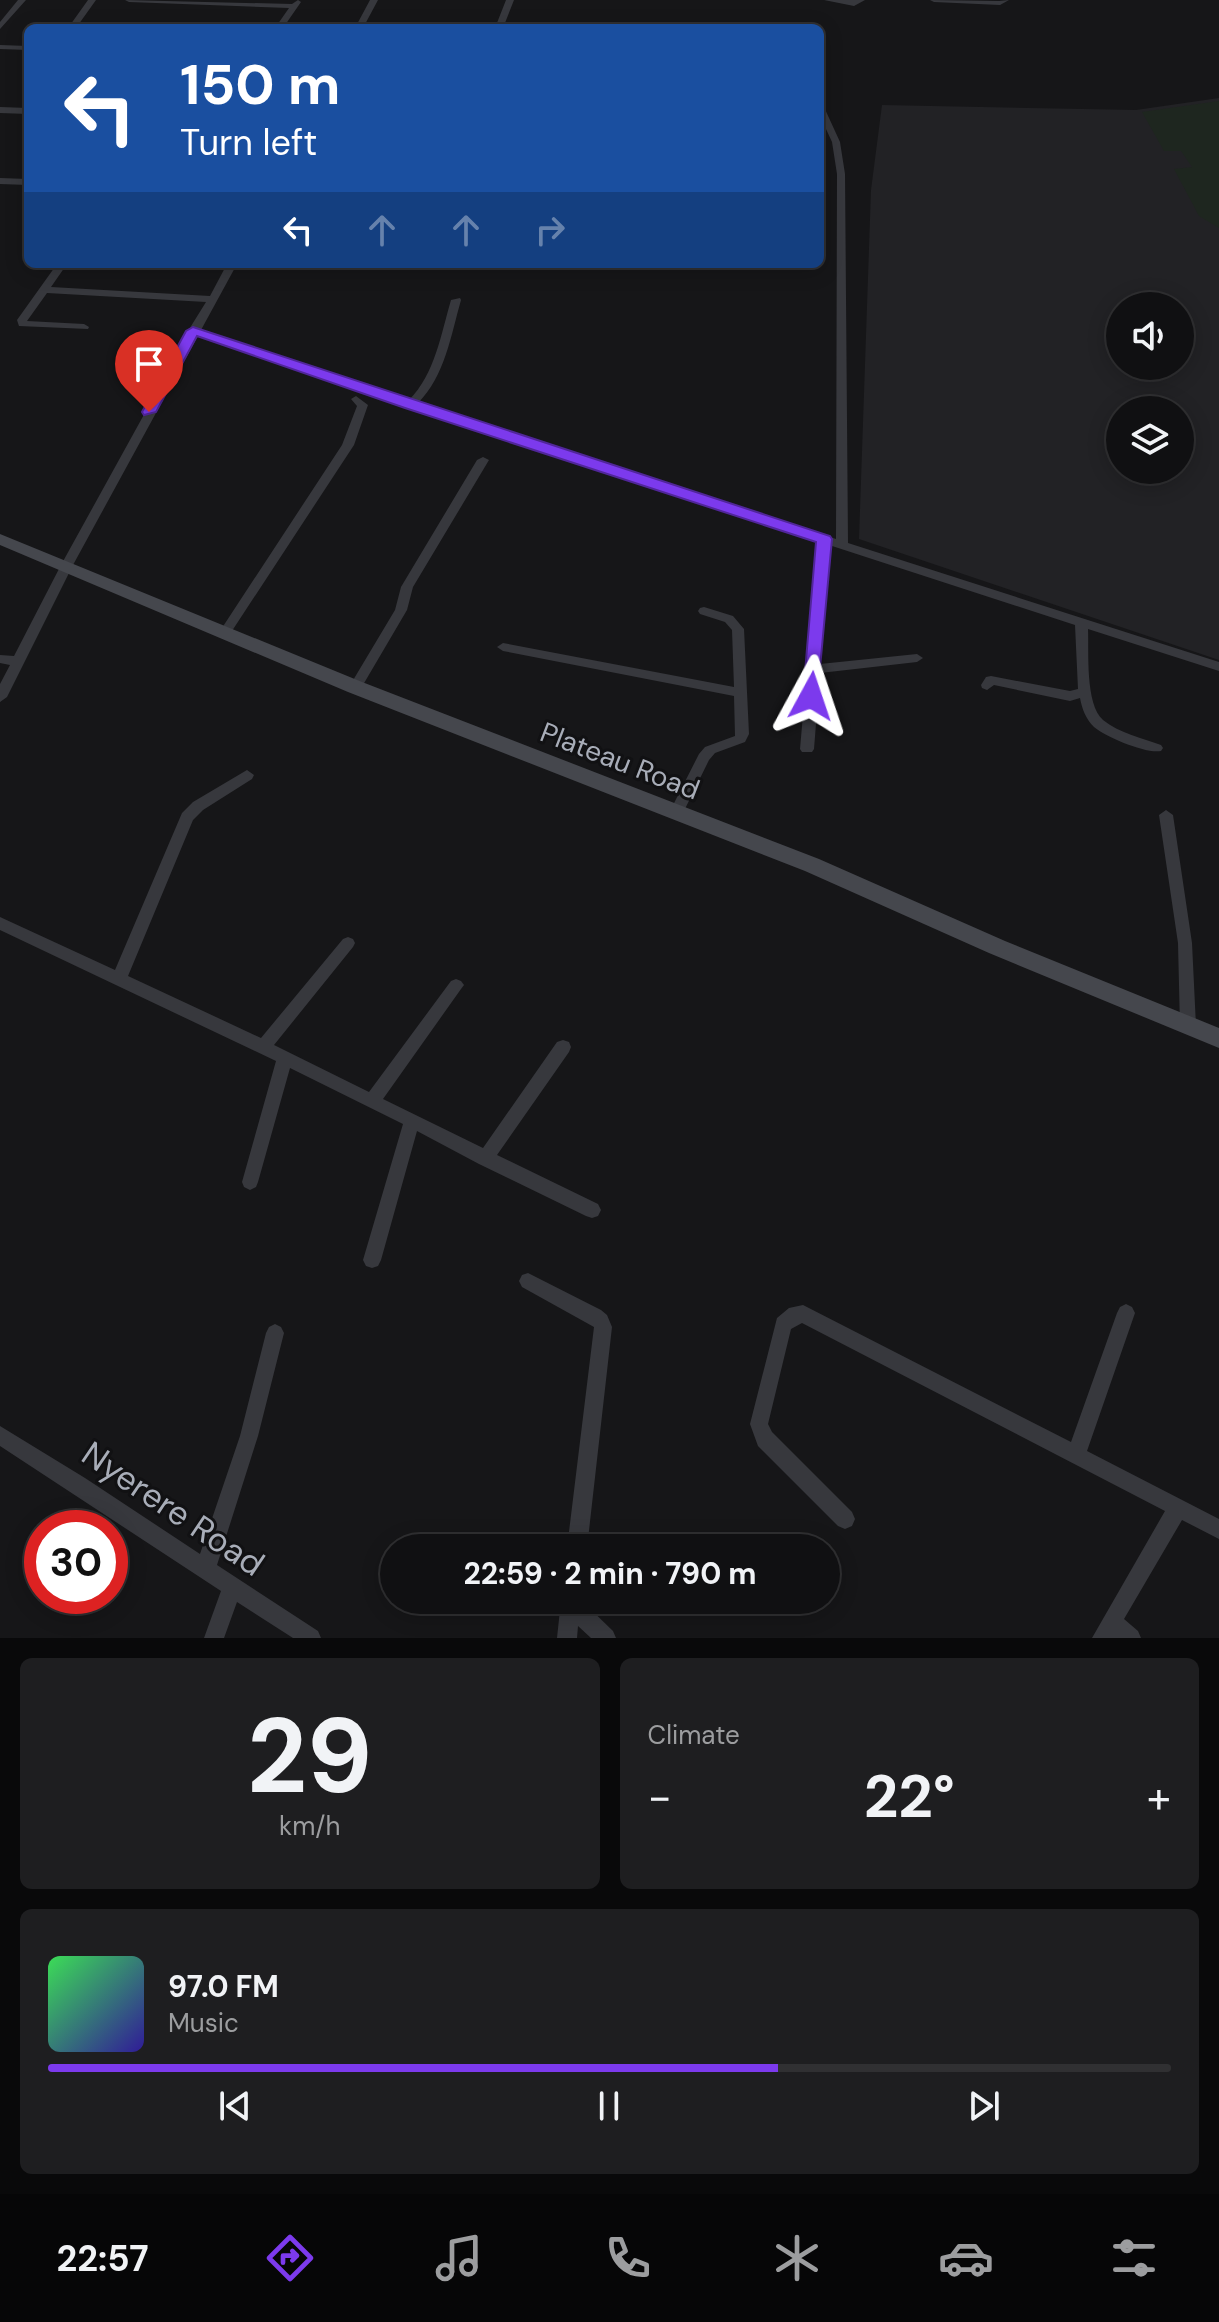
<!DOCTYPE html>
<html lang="en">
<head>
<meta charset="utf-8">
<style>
	:root { --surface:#101012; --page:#1e1e20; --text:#f1f3f6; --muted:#9c9d9f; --line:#303032; --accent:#7c3aed }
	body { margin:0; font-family:"DM Sans",sans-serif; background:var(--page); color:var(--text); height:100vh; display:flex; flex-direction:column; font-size:30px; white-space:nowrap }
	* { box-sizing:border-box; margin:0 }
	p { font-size:26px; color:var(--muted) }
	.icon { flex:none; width:44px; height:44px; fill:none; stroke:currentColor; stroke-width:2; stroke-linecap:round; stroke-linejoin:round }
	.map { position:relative; height:1638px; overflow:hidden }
	.drawer { display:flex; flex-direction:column; gap:20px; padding:20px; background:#09090a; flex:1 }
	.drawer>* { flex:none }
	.top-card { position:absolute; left:24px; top:24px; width:800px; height:244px; border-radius:12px; box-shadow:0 4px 20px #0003,0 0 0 2px var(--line); background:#1a4fa0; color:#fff; overflow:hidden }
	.fabs { position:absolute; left:1106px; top:292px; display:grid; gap:16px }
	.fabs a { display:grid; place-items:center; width:88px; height:88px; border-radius:50%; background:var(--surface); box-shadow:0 4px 20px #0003,0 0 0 2px var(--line); font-size:40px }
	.speed { position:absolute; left:24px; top:1510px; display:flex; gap:16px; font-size:40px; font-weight:700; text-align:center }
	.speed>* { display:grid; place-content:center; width:104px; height:104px; border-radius:50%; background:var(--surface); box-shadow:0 4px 20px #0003,0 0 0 2px var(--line); line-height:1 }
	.speed .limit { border:12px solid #d22; background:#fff; color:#111 }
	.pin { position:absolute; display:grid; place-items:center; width:68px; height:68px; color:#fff; margin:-82px -34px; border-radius:50% 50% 50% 0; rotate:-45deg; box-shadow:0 0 8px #0007 }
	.pin .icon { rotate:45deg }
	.me { position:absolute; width:88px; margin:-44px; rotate:5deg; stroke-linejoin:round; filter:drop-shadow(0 0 6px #0008) }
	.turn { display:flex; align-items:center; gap:28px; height:168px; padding:0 24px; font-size:36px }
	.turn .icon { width:104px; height:104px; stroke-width:2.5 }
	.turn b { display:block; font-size:56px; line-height:68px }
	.lanes { display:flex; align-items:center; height:76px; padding:0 24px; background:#0003; justify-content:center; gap:40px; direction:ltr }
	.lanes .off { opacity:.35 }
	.big { font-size:60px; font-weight:700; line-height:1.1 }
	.drawer .tile { flex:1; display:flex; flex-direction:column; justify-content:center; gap:12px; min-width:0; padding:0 28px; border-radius:12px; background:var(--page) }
	.drawer .dial { align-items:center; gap:0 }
	.dial b { font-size:104px; line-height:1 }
	.song { display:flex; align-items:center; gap:24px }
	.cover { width:96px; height:96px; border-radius:12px; background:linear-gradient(135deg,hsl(130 70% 55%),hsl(250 70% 35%)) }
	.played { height:8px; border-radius:4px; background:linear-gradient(90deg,var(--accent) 65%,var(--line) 65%) }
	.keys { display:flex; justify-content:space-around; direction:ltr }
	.heat { display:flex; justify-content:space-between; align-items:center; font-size:44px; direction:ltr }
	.drawer .tiles { flex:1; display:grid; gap:20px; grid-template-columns:1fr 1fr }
	.tile:last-child { grid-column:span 2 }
	.trip { position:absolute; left:380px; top:1534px; width:460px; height:80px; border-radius:40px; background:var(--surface); box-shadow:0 4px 20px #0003,0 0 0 2px var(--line); font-weight:700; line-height:80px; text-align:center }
	.tabs { display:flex; height:128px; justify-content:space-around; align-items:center; background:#060607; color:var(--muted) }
	.tabs .icon { width:56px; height:56px }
	.tabs .selected { color:var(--accent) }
	.tabs b { font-size:36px; color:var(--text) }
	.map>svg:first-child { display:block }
</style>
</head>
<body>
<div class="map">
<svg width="1219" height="1638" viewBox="0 0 1219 1638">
	<rect width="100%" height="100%" fill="#161618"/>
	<path fill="#222225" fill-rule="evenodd" d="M1219 98V660L859 539 871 190 882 105 1136 110ZM1120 306H1180V366H1120ZM1120 410H1180V470H1120Z"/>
	<path fill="#1e261f" d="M1219 101V228L1199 216 1174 169 1192 167 1181 151H1164L1142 112Z"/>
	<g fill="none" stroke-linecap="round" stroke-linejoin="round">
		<path fill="#37383d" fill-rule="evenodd" d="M18 0H26L0 29V22Z
			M88 0H96L76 28H68Z
			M125 0 292 4 298 0 301 2 283 28H275L289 8 129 2Z
			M370 0H378L363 28H355Z
			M506 0H514L503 28H495Z
			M824 0H865L854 6Z
			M930 0 999 1 1009 0 1000 5 934 2Z
			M0 45 28 46V50L0 49Z
			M820 104 824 107 840 142 845 174 848 543 1219 662V671L1088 629C1089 652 1085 704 1103 720 1119 733 1142 738 1161 745L1163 748 1161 751C1146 754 1106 737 1094 727 1086 719 1082 709 1080 698L1070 701 994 685 987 690 982 688 981 685 986 677 991 676 1070 691 1078 689 1075 625 829 545 820 664 917 654 923 658 917 662 820 673 814 749 812 752H802L800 749 818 541 406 407 198 336 73 565 7 697 0 702V684L10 665 0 663V655L14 656 61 565 189 333 188 331 206 302 47 293 27 321 84 324 89 327 88 329 19 326 17 320 57 264H67L51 287 210 296 227 264H237L201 330 409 400C435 374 441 334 451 300L460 298 461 300C451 335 445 376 418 403L836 539 837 174 832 142 820 116Z
			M0 107 28 108V114L0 113Z
			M0 178 28 179V185L0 184Z
			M356 396 368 405 354 445 228 637H220L218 634 220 631 342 445 357 406 351 399Z
			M483 457 489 460 413 587 407 610 360 690H350L349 687 395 610 401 587 477 460Z
			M704 607 733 616 744 629 749 734 745 742 715 753 709 760 681 817 676 818 669 813 699 754 705 747 735 736 734 696 503 651 497 647 503 643 734 687 732 630 725 622 700 614 698 611 700 608Z
			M247 770 254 775 252 779 203 810 193 820 128 976 261 1038 343 939 348 937 353 939 355 943 353 947 274 1045 369 1092 451 981 456 979 461 981 464 985 461 989 383 1099 483 1148 557 1042 563 1040 569 1042 571 1047 569 1052 497 1155 598 1204 601 1210 598 1216 592 1218 586 1216 479 1164 417 1131 381 1260 378 1266 372 1268 366 1266 363 1260 403 1124 290 1068 258 1182 256 1187 250 1190 244 1187 242 1182 276 1061 0 930V917L115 970 182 813 193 802Z
			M1166 810 1173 815 1192 943 1196 1026 1194 1031 1188 1033 1182 1031 1180 1026 1178 943 1159 815Z
			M528 1273 601 1310 607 1315 612 1327 587 1548H567L594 1327 522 1287 519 1281 522 1275Z
			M1126 1304 1132 1307 1135 1313 1087 1451 1219 1519V1539L1182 1520 1124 1619 1138 1631 1141 1638H1092L1165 1511 802 1323 791 1329 768 1424 772 1432 852 1512 855 1519 852 1526 845 1529 838 1526 758 1446 750 1424 777 1318 789 1308 803 1305 1071 1442 1117 1313 1120 1307Z
			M275 1324 281 1327 284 1333 258 1436 217 1565 318 1631 321 1638H293L237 1602 224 1638H204L221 1591 0 1446V1426L85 1478 200 1554 240 1436 266 1333 269 1327Z
			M561 1600H581L613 1631 616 1638H591L578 1626 577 1638H557Z"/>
		<path fill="#45474d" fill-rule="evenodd" d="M0 534 362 682 819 859 1005 941 1219 1028V1048L989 953 805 871 348 692 0 545Z"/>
	</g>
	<path fill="#7c3aed" stroke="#51269a" stroke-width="2" d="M193 327 830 536 832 539 817 700H805L803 696 816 542 405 408 197 336 156 412 144 415 142 412 186 331Z"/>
	<g text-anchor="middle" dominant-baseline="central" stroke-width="6" stroke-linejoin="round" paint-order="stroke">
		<g font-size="28" fill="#a8adb8" stroke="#111113">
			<text transform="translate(620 761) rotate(21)">Plateau Road</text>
		</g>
		<g font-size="34" fill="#a8adb8" stroke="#111113">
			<text transform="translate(173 1509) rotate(34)">Nyerere Road</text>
		</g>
	</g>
</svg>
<div class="fabs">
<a><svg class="icon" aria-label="sound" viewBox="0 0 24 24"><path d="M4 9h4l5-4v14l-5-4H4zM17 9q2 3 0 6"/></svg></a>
<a><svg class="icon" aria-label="layers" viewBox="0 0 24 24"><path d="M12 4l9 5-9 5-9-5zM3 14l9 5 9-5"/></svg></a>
</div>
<div class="speed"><div class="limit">30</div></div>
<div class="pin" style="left:149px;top:412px;background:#d93025"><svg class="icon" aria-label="arrive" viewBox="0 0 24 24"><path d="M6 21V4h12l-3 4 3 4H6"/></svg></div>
<svg class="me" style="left:811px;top:696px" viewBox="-20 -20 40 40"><path d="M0-17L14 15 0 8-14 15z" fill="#7c3aed" stroke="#fff" stroke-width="4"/></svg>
<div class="trip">22:59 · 2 min · 790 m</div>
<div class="top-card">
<div class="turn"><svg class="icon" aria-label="left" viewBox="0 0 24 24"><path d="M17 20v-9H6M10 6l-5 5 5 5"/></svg><div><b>150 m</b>Turn left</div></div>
<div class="lanes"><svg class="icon" aria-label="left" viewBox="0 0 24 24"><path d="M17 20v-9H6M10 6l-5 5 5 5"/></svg><svg class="icon off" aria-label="ahead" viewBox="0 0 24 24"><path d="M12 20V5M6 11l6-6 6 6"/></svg><svg class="icon off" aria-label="ahead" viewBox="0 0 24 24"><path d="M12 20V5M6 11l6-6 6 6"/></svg><svg class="icon off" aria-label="right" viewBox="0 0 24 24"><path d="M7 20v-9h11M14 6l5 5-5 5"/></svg></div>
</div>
</div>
<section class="drawer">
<div class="tiles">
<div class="tile dial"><b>29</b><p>km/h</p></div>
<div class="tile"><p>Climate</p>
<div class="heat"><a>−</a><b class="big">22°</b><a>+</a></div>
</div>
<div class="tile">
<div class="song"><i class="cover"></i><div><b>97.0 FM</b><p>Music</p></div></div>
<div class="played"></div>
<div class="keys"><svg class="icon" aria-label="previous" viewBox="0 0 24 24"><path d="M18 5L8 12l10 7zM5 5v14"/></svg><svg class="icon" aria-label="pause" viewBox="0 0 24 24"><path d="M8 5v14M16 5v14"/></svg><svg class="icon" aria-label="next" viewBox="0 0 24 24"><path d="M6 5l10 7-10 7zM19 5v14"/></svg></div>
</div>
</div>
</section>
<nav class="tabs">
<b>22:57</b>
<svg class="icon selected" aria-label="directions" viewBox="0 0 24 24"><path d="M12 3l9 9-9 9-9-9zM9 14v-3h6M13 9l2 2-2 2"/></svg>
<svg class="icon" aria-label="music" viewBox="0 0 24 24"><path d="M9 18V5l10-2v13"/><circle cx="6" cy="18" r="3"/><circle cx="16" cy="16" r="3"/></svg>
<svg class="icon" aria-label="phone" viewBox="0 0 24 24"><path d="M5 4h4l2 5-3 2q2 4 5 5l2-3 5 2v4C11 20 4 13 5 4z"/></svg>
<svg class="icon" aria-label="climate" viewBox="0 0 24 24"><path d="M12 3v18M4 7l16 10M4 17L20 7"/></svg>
<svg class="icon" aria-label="car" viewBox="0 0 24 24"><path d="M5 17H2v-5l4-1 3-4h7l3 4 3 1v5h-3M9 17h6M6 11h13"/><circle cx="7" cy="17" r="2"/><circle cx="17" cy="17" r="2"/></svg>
<svg class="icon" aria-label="filters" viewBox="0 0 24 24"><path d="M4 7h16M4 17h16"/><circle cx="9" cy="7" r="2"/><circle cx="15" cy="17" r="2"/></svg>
</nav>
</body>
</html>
